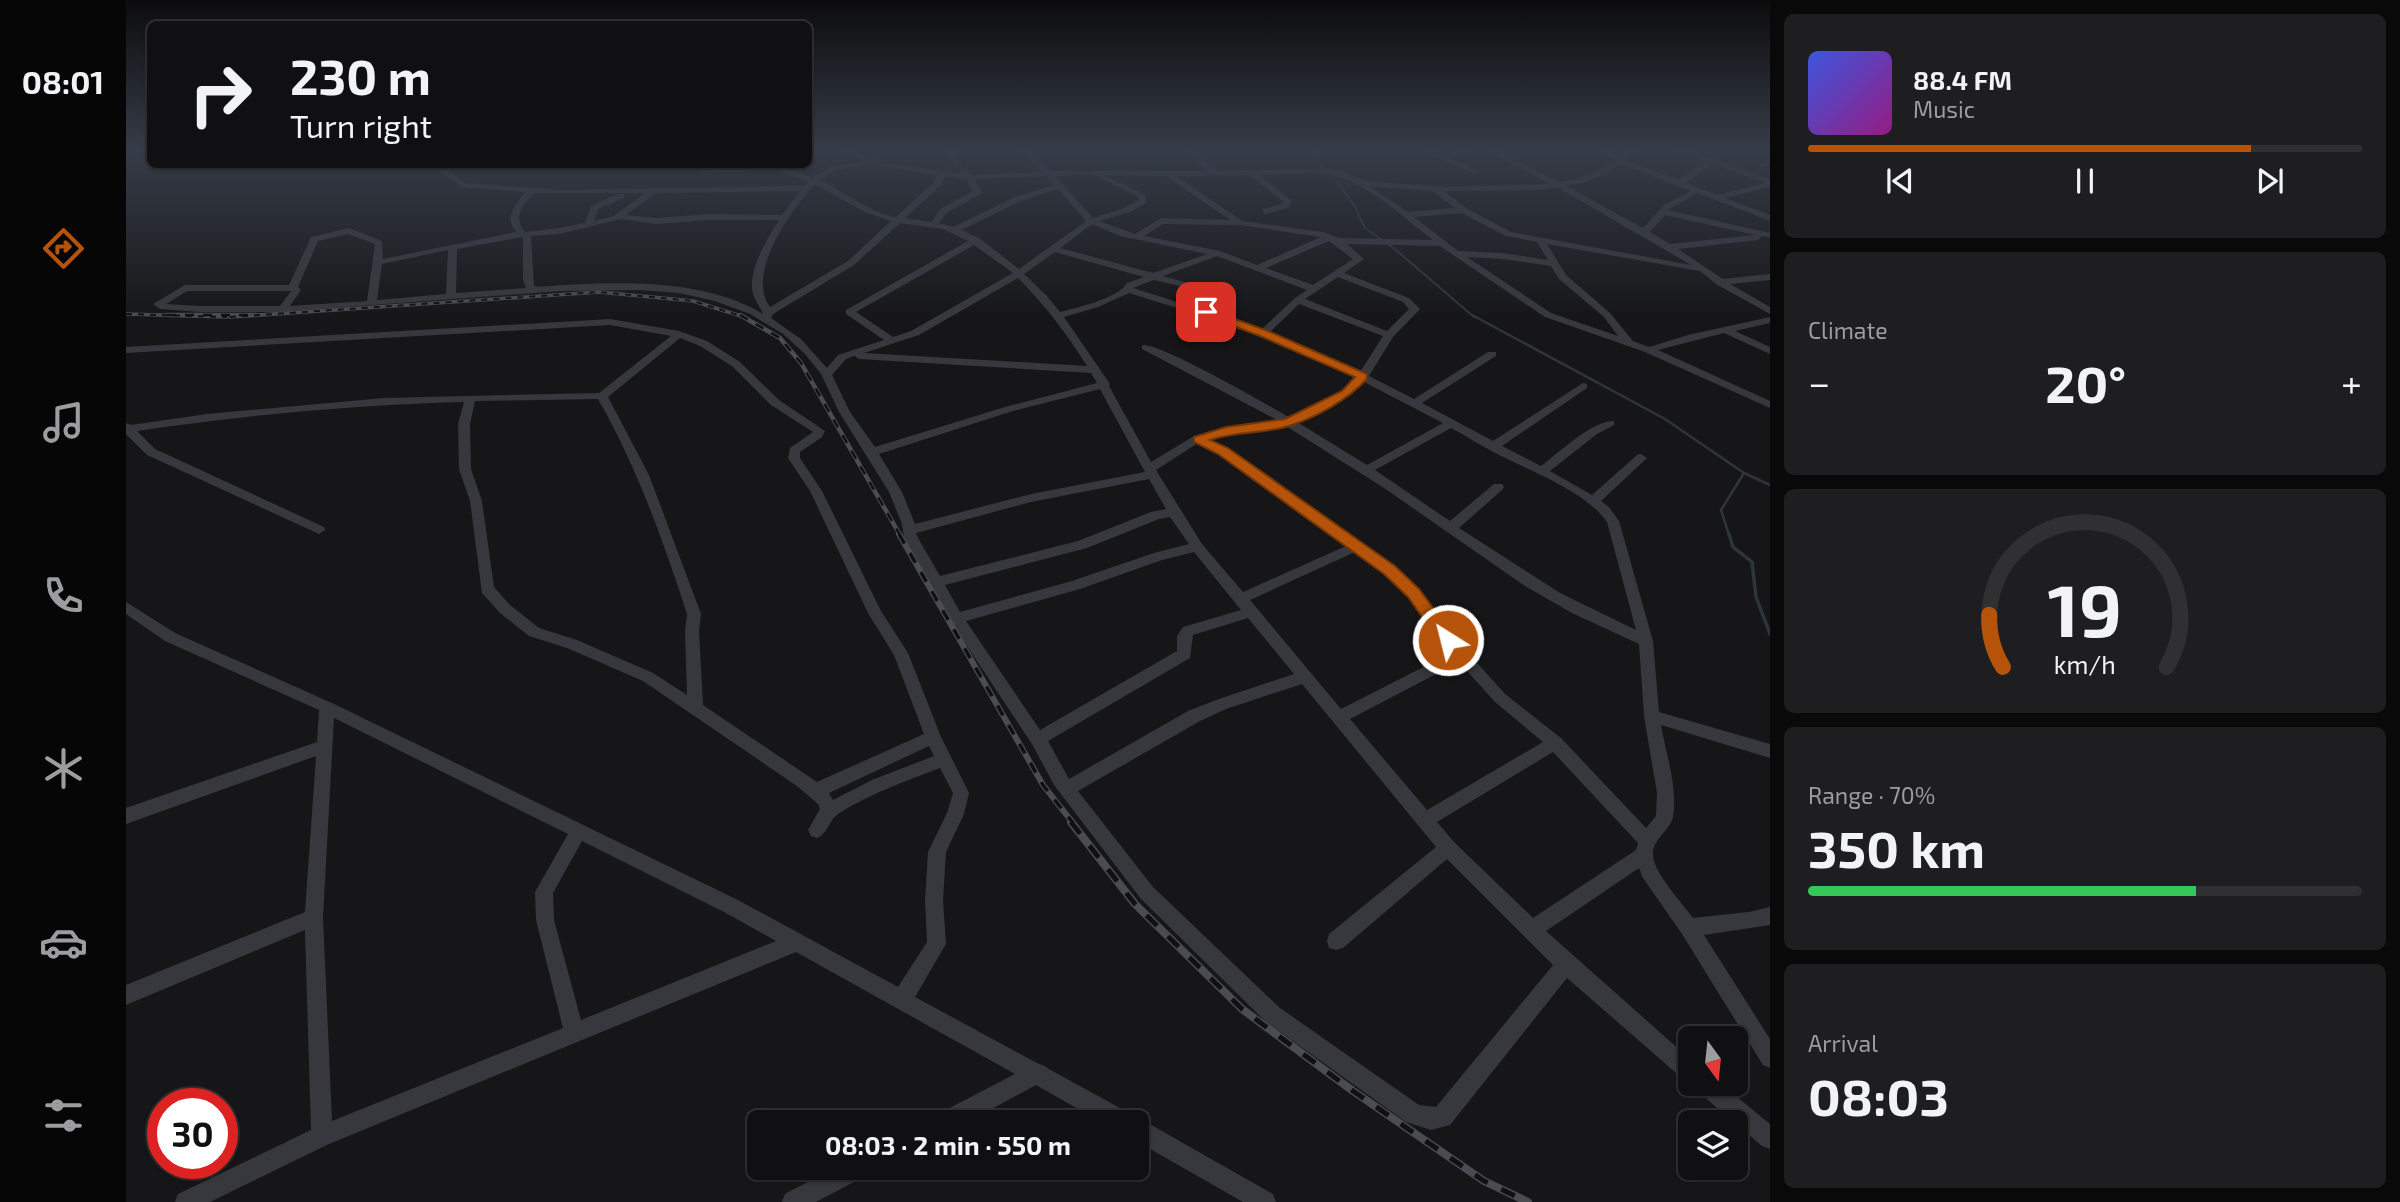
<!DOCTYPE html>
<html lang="en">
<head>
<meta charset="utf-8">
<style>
	:root { --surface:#101012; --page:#1e1e20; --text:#f1f3f6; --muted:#9c9d9f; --line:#303032; --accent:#b45309 }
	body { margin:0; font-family:"Exo 2",sans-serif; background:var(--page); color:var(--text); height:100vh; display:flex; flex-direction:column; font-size:26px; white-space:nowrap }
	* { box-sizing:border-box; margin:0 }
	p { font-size:23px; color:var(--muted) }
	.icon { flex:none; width:38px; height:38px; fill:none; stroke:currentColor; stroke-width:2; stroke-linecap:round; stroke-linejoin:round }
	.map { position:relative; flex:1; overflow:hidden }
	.side { display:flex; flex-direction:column; gap:14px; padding:14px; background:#09090a; width:630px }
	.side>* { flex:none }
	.hud { position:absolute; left:21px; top:21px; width:665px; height:147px; border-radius:10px; box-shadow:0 2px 5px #0004,0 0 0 2px var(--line); background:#101012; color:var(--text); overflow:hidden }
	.needle { width:46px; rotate:165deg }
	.fabs { position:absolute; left:1552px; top:1026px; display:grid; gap:14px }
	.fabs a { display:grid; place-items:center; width:70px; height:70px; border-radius:10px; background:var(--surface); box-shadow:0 2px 5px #0004,0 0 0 2px var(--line); font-size:35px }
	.speed { position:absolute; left:21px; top:1088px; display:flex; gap:14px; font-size:35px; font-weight:700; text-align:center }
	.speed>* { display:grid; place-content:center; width:91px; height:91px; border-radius:50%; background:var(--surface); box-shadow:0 2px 5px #0004,0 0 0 2px var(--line); line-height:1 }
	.speed .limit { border:10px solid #d22; background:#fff; color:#111 }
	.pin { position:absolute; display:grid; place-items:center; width:60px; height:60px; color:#fff; margin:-30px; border-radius:14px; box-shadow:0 4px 10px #0006 }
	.me { position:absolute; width:77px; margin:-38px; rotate:324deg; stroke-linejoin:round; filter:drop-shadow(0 0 5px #0008) }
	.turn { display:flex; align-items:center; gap:24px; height:147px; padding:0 28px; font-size:32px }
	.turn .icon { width:91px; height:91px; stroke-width:2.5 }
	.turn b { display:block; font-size:49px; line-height:60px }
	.big { font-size:52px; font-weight:700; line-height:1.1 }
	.side .widget { flex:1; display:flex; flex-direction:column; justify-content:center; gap:10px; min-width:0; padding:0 24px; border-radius:10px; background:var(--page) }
	.side .dial { align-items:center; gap:0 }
	.dial svg { height:182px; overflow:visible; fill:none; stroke:var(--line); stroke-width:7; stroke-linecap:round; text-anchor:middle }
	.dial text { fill:var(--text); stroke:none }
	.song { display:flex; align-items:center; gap:21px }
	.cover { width:84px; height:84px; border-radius:10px; background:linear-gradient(135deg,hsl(230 70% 55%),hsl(310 70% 35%)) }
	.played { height:7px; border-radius:4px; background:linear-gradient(90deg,var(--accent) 80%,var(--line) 80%) }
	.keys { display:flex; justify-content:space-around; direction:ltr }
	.heat { display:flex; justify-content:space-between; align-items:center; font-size:38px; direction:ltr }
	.charge { height:10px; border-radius:5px; background:linear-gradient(90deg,#34c759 70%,var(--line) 0) }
	.trip { position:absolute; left:621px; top:1110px; width:402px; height:70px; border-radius:10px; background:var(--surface); box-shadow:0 2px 5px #0004,0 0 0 2px var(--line); font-weight:700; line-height:70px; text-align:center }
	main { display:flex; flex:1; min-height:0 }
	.dock { display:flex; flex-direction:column; width:126px; justify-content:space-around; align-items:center; background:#060607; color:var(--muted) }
	.dock .icon { width:49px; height:49px }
	.dock .on { color:var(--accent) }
	.dock b { font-size:32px; color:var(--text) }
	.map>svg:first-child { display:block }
</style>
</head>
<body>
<main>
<nav class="dock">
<b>08:01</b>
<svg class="icon on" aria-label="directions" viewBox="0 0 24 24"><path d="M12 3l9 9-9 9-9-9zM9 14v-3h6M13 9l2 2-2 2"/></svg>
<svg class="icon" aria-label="music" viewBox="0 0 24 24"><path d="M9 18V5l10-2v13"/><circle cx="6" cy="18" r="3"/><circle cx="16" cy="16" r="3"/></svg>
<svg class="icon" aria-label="phone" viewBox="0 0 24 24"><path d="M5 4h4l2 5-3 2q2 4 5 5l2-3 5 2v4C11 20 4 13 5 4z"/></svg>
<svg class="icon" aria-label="climate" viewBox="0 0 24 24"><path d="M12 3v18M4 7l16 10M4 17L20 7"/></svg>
<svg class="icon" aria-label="car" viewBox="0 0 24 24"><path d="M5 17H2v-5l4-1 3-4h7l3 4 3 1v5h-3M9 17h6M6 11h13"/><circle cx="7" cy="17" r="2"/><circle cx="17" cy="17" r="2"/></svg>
<svg class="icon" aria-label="filters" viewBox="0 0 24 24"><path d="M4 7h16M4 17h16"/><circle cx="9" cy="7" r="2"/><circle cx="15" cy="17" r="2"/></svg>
</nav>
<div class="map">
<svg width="1644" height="1202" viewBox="0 0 1644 1202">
	<rect width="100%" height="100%" fill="#161618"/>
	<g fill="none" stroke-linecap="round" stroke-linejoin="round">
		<path stroke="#2d353b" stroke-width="2" d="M1188 150 1190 161 1206 175 1228 205 1239 228 1270 250 1348 317"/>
		<path stroke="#2d353b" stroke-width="2.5" d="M1346 315 1539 419 1618 473 1644 485
			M1603 535 1595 510 1618 473"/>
		<path stroke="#2d353b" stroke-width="3.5" d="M1603 534 1607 547 1626 562 1630 597 1644 634"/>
		<path fill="#37383d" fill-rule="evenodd" d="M712 150H723L754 162 837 174 821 157 824 150H832L829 157 845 175 916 172 894 150H903L925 171H1083L1058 150H1067L1093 171 1196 169 1215 171 1240 181 1317 187 1424 184 1360 150H1370L1433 182 1455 178 1488 163 1490 161 1473 150H1483L1493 157 1503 150H1513L1499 160 1553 180 1579 161 1550 150H1562L1644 179V187L1599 198 1644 215V221L1572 193 1542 210 1644 233V237L1636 236 1632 240 1552 249 1597 279 1644 274V280L1604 284 1644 307V314L1590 284 1574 271 1421 244 1440 275 1484 313 1507 341 1523 347 1562 335 1644 317V323L1609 331 1644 347V354L1598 333 1532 350 1644 401V408L1519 352 1419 317 1314 246 1221 244 1238 259 1218 273 1283 298 1294 309 1267 337 1243 376 1288 399 1362 352H1370V356L1296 403 1367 441 1457 383 1461 384V388L1376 446 1415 466C1431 454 1468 419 1488 421V425L1471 434 1424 471 1466 495 1511 455 1515 454 1521 458 1475 501 1483 507 1493 521 1527 641 1533 712 1644 744V758L1535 725C1540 754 1552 788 1547 817 1544 831 1526 839 1527 855 1527 872 1557 904 1567 918L1623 912 1644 907V925L1578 935 1644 1039V1068L1637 1065 1556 934 1517 878 1513 868 1420 931 1564 1059V1082L1557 1079 1441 978 1324 1125 1305 1130 1280 1122 1140 1022 1015 899 928 785 906 744 831 631 803 582 778 538 776 524 763 492 713 412 695 374 679 354 657 334 624 314 589 301 553 293 514 290 434 291 154 312H73L34 309 27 304 59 285H163L185 237 223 228 256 241 257 259 390 232C378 217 389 204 400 192L336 187 315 171 320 164H328L323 171 338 183 435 190 678 186 682 182 645 167 619 171 578 172 574 170 578 168 652 164 686 178 704 167 738 161ZM1496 164 1565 191 1538 205 1517 228 1440 186 1460 182ZM1586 164 1640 183 1591 195 1560 183ZM747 165 752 166 811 175 808 182 770 217C741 212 719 191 693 180L710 170ZM1196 173C1238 179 1273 214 1307 240L1213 238 1197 232 1116 221 1050 176 1124 175 1158 202 1156 204 1137 209V213L1140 214 1162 208 1166 201 1134 175ZM966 174 1011 196 1013 200 998 208 967 218 929 176ZM978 175 1040 176 1104 220 1035 218 1009 234 973 221 1004 212 1020 203 1019 195ZM819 176 840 179 847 191 814 209 806 222 779 218 815 185ZM921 176 928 185 889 197 827 227 813 223 820 213 855 194 856 192 848 179ZM688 184 739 212 765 221 722 261 644 307C619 272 666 211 688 184ZM1243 186 1307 191 1329 208 1282 212ZM1431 187 1565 265 1385 232 1340 208 1318 191 1415 190ZM932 189 960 221 893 269 853 238 835 230 895 201ZM674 191 656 215 582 214 530 218 500 215 530 193ZM409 193H519L488 216 468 221 472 209 498 198V194H492L465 206 459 223 433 228 399 232C386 217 397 204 409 193ZM1336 213 1380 236 1411 242 1422 260 1377 253 1332 251 1288 217ZM1539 215 1629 235 1544 244 1524 232ZM495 219 530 224 582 220H653C641 239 621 271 627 294 629 301 635 308 637 314 574 276 481 282 411 287L408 285 405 236 433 234ZM774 223 817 229 842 241 720 310V314L758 340 712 355 701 368 675 339 645 318 647 314 728 265ZM966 224 994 236 1081 254 1027 273 934 248ZM1037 224 1114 225 1195 237 1131 265 1094 251 1018 236ZM222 234 249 244 241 301 164 306 175 290 172 287 192 241ZM397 237V280L400 288 330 293 331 249ZM1203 241 1227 259 1187 285 1140 268ZM848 245 887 273 785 331 767 337 730 312ZM322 250 320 294 251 300 256 264ZM929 252 1018 277 1001 283C993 298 950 308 934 312L920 295 898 274ZM1091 256 1181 290 1169 298 1136 329 1007 288 1028 280 1079 292V288L1037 276ZM1341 257 1377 259 1425 266 1433 279 1478 317 1492 336 1425 313ZM1212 277 1277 302 1283 309 1261 331 1179 299ZM892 278C919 305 941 334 961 366L738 353 793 335ZM61 291H165L154 306H73L40 304ZM1003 293 1112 327 1162 346 1230 378 1217 391 1163 417C1140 404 1035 343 1016 345V349L1151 420 1100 428 1068 436 1025 462 983 386 984 384 938 317 972 307ZM1173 304 1257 336 1234 372 1144 332ZM728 356 733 359 965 373 971 383 879 407 749 447 724 412 706 375 720 359ZM1238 382 1317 423 1241 465 1171 422 1225 395ZM974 389 1019 472 905 494 789 524 776 492 753 454 887 411ZM1160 426 1258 488 1399 586 1446 613 1513 644 1518 716 1531 793 1530 816 1520 828 1435 738 1379 694 1327 636 1293 589 1268 567 1101 448 1083 440 1101 434ZM1325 428C1337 434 1350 443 1362 449 1397 469 1457 488 1481 522L1510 630 1434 593 1333 528 1376 490 1378 487 1376 484H1368L1324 521 1249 470ZM1072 443 1093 454 1220 546 1117 592 1076 544 1030 470ZM1023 479 1040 509 1025 512 952 541 814 576 792 538 790 533 905 502ZM1044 517 1063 544 1028 553 946 581 834 612 819 585 961 548 1033 519ZM1068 552 1115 610 1057 627 1051 636V651L914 730 840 621 954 589 1036 560ZM1229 552 1258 573 1283 597 1325 653 1215 709 1124 600ZM1122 618 1168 674 1090 700 1062 711 943 779 922 741 1064 658 1067 635ZM1333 662 1369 702 1417 742 1301 810 1224 719ZM1176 684 1310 847 1203 934 1201 941 1203 948 1210 950 1217 948 1321 859 1427 965 1310 1107 1293 1105 1154 1008 1027 887 952 791 1074 721 1100 709ZM1427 752 1512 843 1510 850 1407 918 1328 842 1311 822Z
			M1295 150H1306L1319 156 1335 150H1347L1325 158 1355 172 1348 174Z
			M1641 161H1644V165L1637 167 1633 165Z
			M484 319 553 331 581 341 614 362 653 400 699 431 696 437 674 452V458L696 491 755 611 782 653 815 737 843 793 838 814 820 852 817 900 820 944 789 997 911 1063 919 1066 921 1068 1005 1114 1007 1121 1012 1119 1020 1122 1147 1194 1150 1202H1117L1012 1142V1122H975L910 1085 842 1122H809L812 1114 889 1074 670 952 203 1144 84 1202H49L52 1194 185 1130 179 930 0 1005V985L179 912 190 756 0 824V808L191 742 193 710 39 641 0 614V602L49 633 206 703 612 900 772 987 801 942 799 900 802 852 821 813 827 793 814 768C780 781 743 794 712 814 703 820 702 834 691 838L685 836 682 830 694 809 692 804 671 786 517 681 441 648 403 636 374 613 356 593 344 501 333 469 332 424 338 402C228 405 119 415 11 431L29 449 198 527 199 530 193 534 21 455 0 434V423L5 425 81 414 258 398 473 393 545 336 484 325 0 353V347ZM554 338 574 346 606 366 645 405 687 432 664 448 662 458 684 491 742 613 768 655 798 734 691 782 577 705 573 631 575 614 523 475 482 397ZM472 399C511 467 537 540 561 614L559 631 561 695 527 673 451 640 413 628 384 605 368 587 356 501 345 469 344 424 349 401ZM208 718 442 834 409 892 410 920 437 1028 206 1121 197 917ZM803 746 808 756 746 780 707 800 703 793ZM456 841 598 912 650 941 455 1020 428 920 427 893Z
			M1567 1083H1594L1644 1124V1149L1636 1146 1570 1090Z
			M710 1167H744L741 1175 690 1202H656L659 1194Z"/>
		<g stroke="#4b4c52" stroke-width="3.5">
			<path id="rail-far3" d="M0 314 101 317
				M104 317 473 292 567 301 618 317"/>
		</g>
		<g stroke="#4b4c52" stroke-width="4.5">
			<path id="rail-far2" d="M41 315H130
				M614 315 654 338 675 363 774 535"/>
		</g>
		<g stroke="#4b4c52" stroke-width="6">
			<path id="rail-far1" d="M773 534 917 785 947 823"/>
		</g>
		<g stroke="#4b4c52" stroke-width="8">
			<path id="rail" d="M945 822 1009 904 1116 1009 1227 1091 1358 1181 1402 1202"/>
		</g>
		<use href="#rail-far3" stroke="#111113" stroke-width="2" stroke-dasharray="6" stroke-linecap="butt"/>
		<use href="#rail-far2" stroke="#111113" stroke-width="2.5" stroke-dasharray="9" stroke-linecap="butt"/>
		<use href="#rail-far1" stroke="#111113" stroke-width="3.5" stroke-dasharray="11" stroke-linecap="butt"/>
		<use href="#rail" stroke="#111113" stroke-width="5" stroke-dasharray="15" stroke-linecap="butt"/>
	</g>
	<linearGradient id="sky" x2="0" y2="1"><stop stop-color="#0c0c0d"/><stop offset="0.47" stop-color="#363c48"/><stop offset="1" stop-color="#363c48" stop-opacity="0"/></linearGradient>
	<rect width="1644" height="319" fill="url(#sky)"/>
	<path fill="#b45309" stroke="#753606" stroke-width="2" d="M1076 310H1084L1142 331 1241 374V379C1222 399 1193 416 1166 425 1140 434 1111 431 1084 440L1102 448 1269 566 1293 589 1328 636 1331 640 1328 645H1316L1282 597 1258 574 1092 454 1068 442V437L1100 427 1159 419 1216 391 1229 377 1134 336 1076 314Z"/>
</svg>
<div class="fabs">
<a><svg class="needle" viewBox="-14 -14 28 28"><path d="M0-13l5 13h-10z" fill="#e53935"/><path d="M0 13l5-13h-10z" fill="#9c9d9f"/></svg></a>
<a><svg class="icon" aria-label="layers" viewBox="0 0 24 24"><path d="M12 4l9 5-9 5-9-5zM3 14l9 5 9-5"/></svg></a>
</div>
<div class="speed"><div class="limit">30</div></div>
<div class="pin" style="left:1080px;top:312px;background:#d93025"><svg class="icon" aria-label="arrive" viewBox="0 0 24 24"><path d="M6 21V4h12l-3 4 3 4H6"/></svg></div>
<svg class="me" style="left:1322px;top:640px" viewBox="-20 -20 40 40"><circle r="17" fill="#b45309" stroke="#fff" stroke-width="3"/><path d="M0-11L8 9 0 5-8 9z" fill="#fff"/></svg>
<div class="trip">08:03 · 2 min · 550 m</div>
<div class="hud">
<div class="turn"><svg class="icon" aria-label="right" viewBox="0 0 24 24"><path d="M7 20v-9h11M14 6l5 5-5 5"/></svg><div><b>230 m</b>Turn right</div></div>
</div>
</div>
<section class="side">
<div class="widget">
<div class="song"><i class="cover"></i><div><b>88.4 FM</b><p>Music</p></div></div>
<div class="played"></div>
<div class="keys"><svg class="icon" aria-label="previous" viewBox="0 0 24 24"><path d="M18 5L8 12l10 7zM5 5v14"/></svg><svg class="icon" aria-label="pause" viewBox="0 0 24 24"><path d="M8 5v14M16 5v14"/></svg><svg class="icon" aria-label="next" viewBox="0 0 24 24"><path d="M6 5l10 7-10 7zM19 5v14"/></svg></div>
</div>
<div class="widget"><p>Climate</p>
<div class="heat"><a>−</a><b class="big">20°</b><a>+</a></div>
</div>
<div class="widget dial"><svg viewBox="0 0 100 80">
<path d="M14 69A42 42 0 1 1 86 69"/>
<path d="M14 69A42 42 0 0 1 8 46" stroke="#b45309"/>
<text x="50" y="56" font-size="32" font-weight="700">19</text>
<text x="50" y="72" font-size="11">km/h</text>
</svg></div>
<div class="widget"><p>Range · 70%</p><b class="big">350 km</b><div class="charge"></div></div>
<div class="widget"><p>Arrival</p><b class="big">08:03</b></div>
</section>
</main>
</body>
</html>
